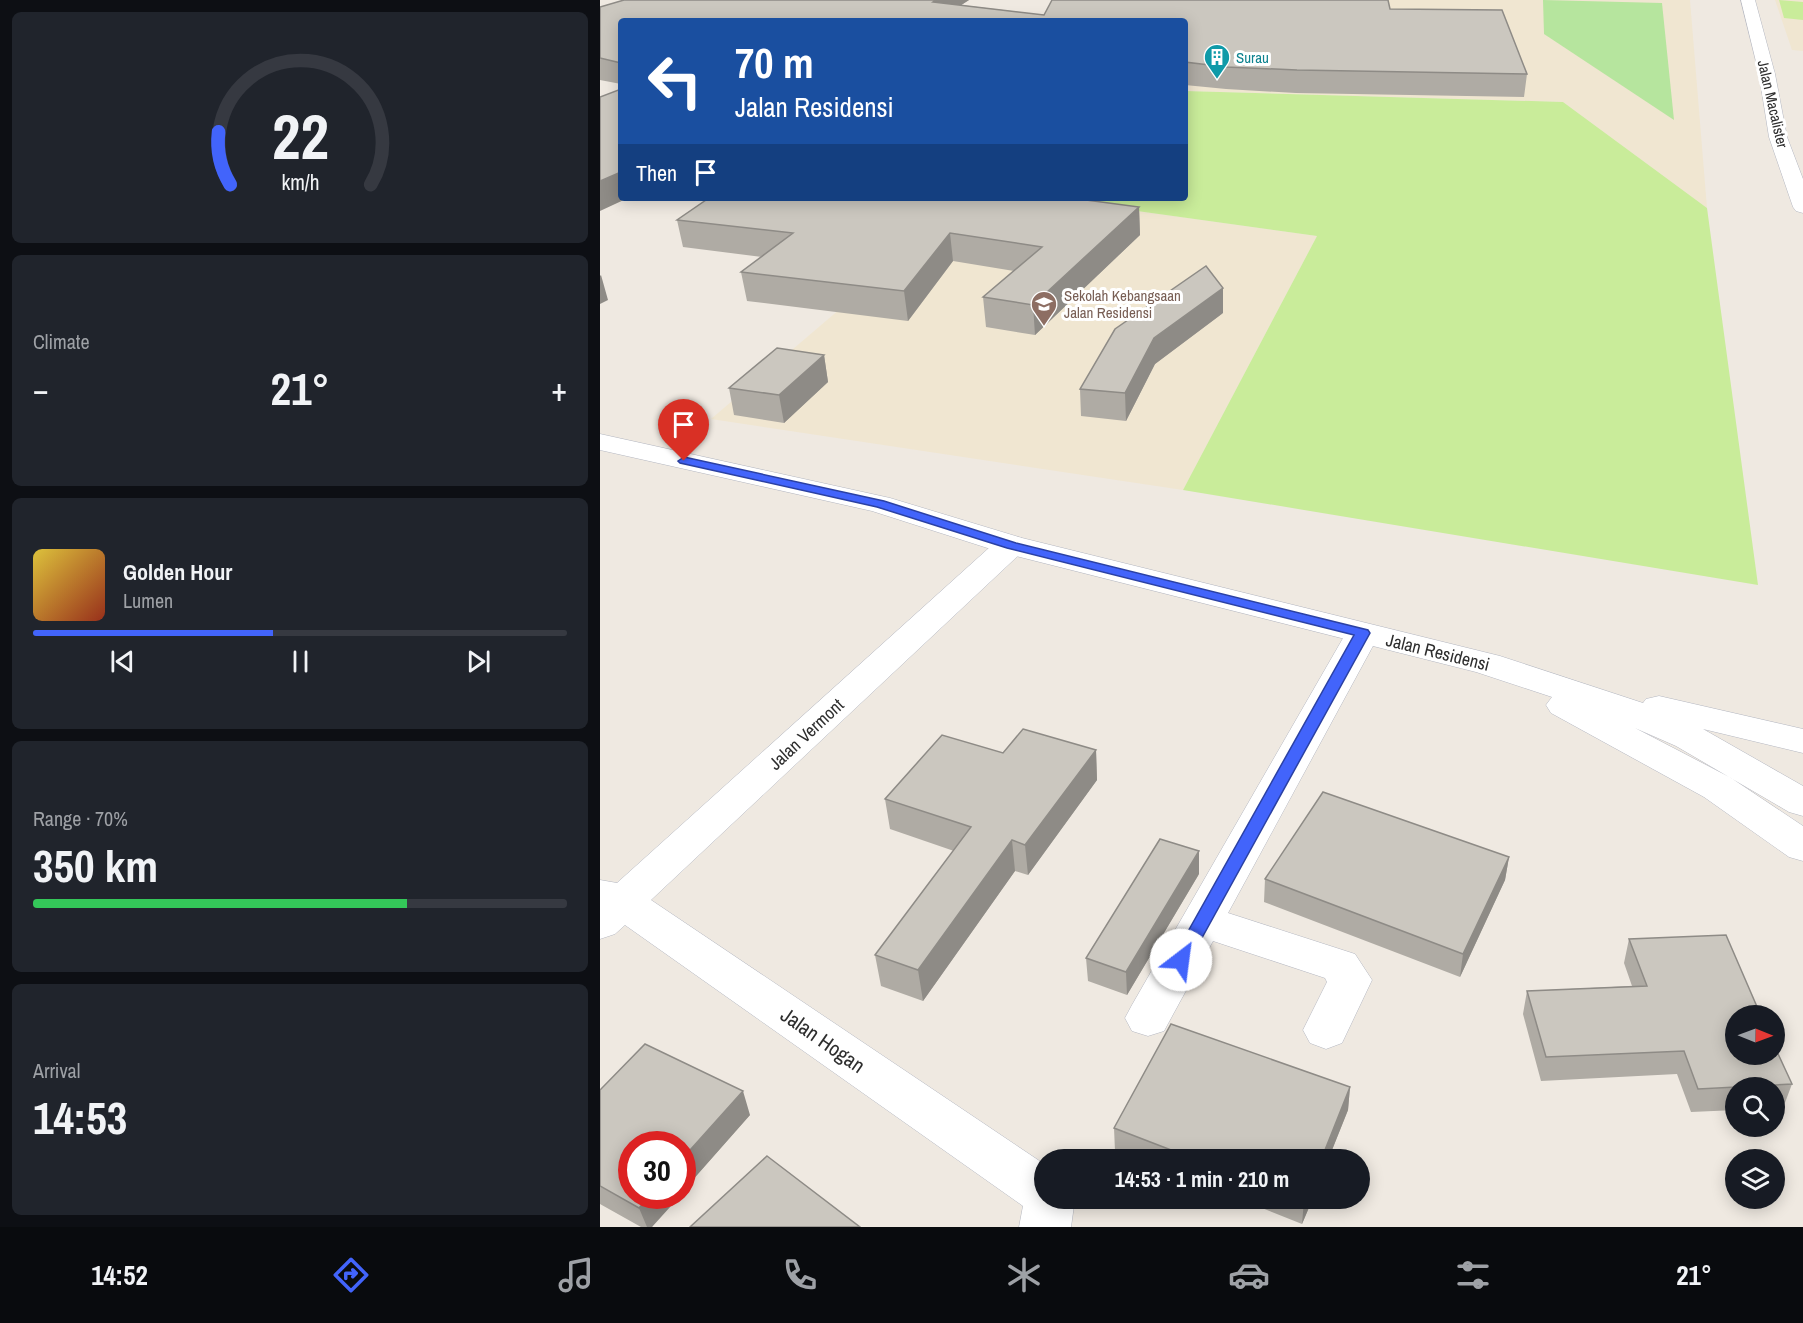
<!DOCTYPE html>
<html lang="en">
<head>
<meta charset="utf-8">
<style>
	:root { --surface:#171b24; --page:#20242c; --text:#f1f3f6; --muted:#9ea1a6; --line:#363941; --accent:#4264fb }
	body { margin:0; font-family:"Archivo Narrow",sans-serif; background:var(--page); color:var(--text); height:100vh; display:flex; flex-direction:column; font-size:22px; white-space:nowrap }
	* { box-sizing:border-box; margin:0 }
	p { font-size:20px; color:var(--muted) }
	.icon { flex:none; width:33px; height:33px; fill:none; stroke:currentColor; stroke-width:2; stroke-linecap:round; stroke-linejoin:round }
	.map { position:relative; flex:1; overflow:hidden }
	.panel { display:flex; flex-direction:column; gap:12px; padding:12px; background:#0d0f14; width:600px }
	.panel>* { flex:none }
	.banner { position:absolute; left:18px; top:18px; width:570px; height:183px; border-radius:6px; box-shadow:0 3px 15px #0003; background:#1a4fa0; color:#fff; overflow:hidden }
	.needle { width:39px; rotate:91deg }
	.tools { position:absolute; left:1125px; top:1005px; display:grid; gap:12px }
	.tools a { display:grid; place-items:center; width:60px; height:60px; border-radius:50%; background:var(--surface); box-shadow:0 3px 15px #0003; font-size:30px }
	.speed { position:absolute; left:18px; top:1131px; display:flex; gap:12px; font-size:30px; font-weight:700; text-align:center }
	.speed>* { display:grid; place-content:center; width:78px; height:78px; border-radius:50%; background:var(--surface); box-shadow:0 3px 15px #0003; line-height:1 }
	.speed .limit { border:9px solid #d22; background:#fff; color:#111 }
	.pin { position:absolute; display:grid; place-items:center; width:51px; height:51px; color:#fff; margin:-62px -26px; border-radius:50% 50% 50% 0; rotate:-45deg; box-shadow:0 0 6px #0007 }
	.pin .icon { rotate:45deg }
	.me { position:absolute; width:66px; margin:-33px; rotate:30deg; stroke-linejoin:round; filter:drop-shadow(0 0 4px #0008) }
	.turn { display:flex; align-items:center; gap:21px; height:126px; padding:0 18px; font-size:27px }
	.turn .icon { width:78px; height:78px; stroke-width:2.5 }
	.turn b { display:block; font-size:42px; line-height:51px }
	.then { display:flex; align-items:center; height:57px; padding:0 18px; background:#0003; gap:12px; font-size:22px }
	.big { font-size:45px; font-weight:700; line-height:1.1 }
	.panel .card { flex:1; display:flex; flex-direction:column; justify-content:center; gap:9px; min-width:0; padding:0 21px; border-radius:9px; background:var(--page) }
	.panel .dial { align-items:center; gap:0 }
	.dial svg { height:156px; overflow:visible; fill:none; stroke:var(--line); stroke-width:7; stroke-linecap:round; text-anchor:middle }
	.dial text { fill:var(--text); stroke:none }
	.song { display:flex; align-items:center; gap:18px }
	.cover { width:72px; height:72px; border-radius:9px; background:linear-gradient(135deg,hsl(50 70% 55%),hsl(10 70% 35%)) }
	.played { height:6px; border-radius:3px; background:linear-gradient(90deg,var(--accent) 45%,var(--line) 45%) }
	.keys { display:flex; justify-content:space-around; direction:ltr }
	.heat { display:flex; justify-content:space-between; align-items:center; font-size:33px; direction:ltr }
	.charge { height:9px; border-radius:4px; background:linear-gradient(90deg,#34c759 70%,var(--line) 0) }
	.trip { position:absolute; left:434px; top:1149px; width:336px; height:60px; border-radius:30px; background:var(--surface); box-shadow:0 3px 15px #0003; font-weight:700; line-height:60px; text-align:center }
	.tab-bar { display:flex; height:96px; justify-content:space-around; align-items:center; background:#090b0e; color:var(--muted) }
	.tab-bar .icon { width:42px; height:42px }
	.tab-bar .active { color:var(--accent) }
	.tab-bar b { font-size:27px; color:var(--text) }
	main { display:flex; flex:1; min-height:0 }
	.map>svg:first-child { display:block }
</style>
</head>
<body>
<main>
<section class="panel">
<div class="card dial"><svg viewBox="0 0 100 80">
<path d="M14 69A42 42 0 1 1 86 69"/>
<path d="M14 69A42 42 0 0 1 8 42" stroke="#4264fb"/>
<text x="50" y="56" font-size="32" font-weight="700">22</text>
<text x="50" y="72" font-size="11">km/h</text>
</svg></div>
<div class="card"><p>Climate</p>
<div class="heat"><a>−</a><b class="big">21°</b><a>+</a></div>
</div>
<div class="card">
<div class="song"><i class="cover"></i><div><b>Golden Hour</b><p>Lumen</p></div></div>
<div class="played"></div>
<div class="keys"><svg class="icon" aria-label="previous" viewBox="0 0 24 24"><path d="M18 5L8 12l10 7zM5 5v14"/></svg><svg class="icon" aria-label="pause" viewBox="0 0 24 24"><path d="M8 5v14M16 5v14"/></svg><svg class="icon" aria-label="next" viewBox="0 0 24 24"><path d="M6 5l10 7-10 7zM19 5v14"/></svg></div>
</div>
<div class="card"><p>Range · 70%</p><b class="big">350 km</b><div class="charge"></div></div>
<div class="card"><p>Arrival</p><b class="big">14:53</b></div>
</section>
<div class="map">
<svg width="1203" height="1227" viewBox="0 0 1203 1227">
	<rect width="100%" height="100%" fill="#efe9e1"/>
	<path fill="#f0e6d1" d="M626 0H1090L1107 208 963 102 585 91V21H541Z
		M1175 0H1203V51L1192 50Z
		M370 198 466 201 717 236 583 490 111 419Z"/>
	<path fill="#b6e59e" d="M943 0 1062 3 1074 120 944 34Z"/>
	<path fill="#c9ec9a" d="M1179 0 1203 2V20L1184 18Z
		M585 91 963 102 1107 208 1158 585 583 490 717 236 465 201 468 198H585Z"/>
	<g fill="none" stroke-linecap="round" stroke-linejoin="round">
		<g stroke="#b4b7c1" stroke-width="1">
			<path id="street" d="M411 536 422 538 426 545 422 552 51 900 444 1164V1198H475L471 1227H419L423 1206 25 925 15 934 0 939V880L17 883 400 538Z
				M763 623 775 626 780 633 628 913 755 954 772 980 742 1043 726 1049 710 1043 703 1030 727 982 725 978 613 941 564 1031 548 1036 532 1031 525 1018 532 1005 746 633 751 626Z"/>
		</g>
		<g stroke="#b4b7c1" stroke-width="1">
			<path id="secondary" d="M1141 0H1155L1175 74 1187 137 1203 179V213L1196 211 1193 207 1169 137 1159 74Z
				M0 434 290 498 422 538 900 656 1043 703 1046 699 1059 696 1203 729V753L1103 729 1203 786V816L1189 812 1076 746 1035 728 1131 778 1203 826V861L1189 857 1104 797 951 713 946 705 952 697 876 672 400 552 272 511 0 450Z"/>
		</g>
		<use href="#street" fill="#fff" fill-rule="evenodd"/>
		<use href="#secondary" fill="#fff" fill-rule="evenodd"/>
	</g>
	<path fill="#afaba4" d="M24 0H369L361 5 444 15 790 9 927 74 924 97 696 93 626 89 585 85V21H21V84L0 80V7Z
		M539 207 540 235 435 335 386 327 383 297 414 271 353 261 308 321 147 301 141 272 162 257 83 247 77 220Z
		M623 313 555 364 526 421 481 416 480 389Z
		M224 355 228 382 184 423 134 415 129 388Z
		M496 750 497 780 428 875 415 871 323 1001 281 986 275 955 354 851 290 829 285 799 403 753Z
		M909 857 905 880 860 977 664 902 665 879Z
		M599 874 527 995 488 981 486 958Z
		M1029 939 1192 1084 1183 1108H1174V1088H1136V1110L1091 1112 1077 1074 941 1081 923 1014 927 991 1032 986 1024 963Z
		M750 1087 748 1110 728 1160H536L515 1151 514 1128Z
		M0 1090 150 1115 82 1192V1144L52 1227H41L0 1204Z
		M637 1198H713L702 1224Z"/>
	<path fill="#8e8b86" d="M336 0H369L337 21 333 2Z
		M21 172V198H28L0 211V181Z
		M539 207 540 235 435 335 433 305Z
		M350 233 353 261 308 321 304 291Z
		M1 275 8 300 0 304V276Z
		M623 288V313L555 364 526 421 525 393 554 338Z
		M224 355 228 382 184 423 179 395Z
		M496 750 497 780 428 875 425 845Z
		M412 840 415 871 323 1001 318 970Z
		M599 851V874L527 995 526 972Z
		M909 857 905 880 860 977 863 954Z
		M750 1087 748 1110 728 1160H721Z
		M143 1091 150 1115 82 1192V1159Z
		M50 1196H80L52 1227H47L39 1208Z
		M705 1198H713L702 1224 704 1200Z"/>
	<path fill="#cbc7bf" stroke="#8e8b86" stroke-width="1.5" d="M24 0H336L333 2 444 15 452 0H788L790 9 902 10 927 74 697 70 626 67 585 62V21H21V63L0 58V7Z
		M21 89V172L0 181V97Z
		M109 198H471L539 207 433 305 383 297 442 247 350 233 304 291 141 272 193 233 77 220Z
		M606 266 623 288 554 338 525 393 480 389 515 329Z
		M177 348 224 355 179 395 129 388Z
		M423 729 496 750 425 845 412 840 318 970 275 955 371 827 285 799 342 735 403 753Z
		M723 792 909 857 863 954 665 879Z
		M560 839 599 851 526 972 486 958Z
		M1126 935 1161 1016H1136V1054H1174V1045L1192 1084 1098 1089 1084 1051 946 1057 927 991 1047 986 1029 939Z
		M571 1024 750 1087 721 1160H597L514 1128Z
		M45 1044 143 1091 82 1159V1144H32V1196H50L39 1208 0 1186V1090Z
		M167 1156 260 1227H90Z"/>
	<path fill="#4264fb" stroke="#2b41a3" stroke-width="1.5" d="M84 457 284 501 416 543 768 630 770 633 587 965H575L572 960 754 635 407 548 277 507 80 463 78 461Z"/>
	<defs>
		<g id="building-pin" transform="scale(1.35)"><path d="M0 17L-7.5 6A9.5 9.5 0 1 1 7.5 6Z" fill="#0f9aa8" stroke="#fff"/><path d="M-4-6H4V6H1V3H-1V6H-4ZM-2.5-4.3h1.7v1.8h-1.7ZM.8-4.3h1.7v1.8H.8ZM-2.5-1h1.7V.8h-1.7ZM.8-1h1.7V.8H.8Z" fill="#fff"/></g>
		<g id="school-pin" transform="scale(1.35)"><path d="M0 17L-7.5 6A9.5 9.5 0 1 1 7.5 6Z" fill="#8d6e63" stroke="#fff"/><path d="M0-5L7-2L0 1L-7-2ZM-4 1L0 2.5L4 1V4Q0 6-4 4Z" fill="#fff"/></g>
	</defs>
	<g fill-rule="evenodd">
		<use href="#building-pin" x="617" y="57"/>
		<use href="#school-pin" x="444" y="304"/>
	</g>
	<g text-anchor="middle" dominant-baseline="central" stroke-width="6" stroke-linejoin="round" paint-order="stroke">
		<g font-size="15" fill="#0d838f" stroke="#fff" text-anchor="start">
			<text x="636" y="57">Surau</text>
		</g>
		<g font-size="15" fill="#2e2e2e" stroke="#fff">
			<text transform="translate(1173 104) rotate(77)">Jalan Macalister</text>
		</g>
		<g font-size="15" fill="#785e54" stroke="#fff" text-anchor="start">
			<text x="464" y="295">Sekolah Kebangsaan<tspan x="464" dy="17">Jalan Residensi</tspan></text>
		</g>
		<g font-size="18" fill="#2e2e2e" stroke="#fff">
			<text transform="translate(838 652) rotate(14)">Jalan Residensi</text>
			<text transform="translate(206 734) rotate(-43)">Jalan Vermont</text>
		</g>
		<g font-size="21" fill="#2e2e2e" stroke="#fff">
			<text transform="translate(223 1040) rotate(35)">Jalan Hogan</text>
		</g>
	</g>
</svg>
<div class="tools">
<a><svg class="needle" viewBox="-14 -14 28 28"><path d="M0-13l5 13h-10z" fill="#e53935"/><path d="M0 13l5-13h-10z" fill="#9ea1a6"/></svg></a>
<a><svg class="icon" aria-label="search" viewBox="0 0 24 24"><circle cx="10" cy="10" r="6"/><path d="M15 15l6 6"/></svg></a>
<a><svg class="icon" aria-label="layers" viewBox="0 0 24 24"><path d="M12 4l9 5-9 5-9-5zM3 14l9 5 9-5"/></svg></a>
</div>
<div class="speed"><div class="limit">30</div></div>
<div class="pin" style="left:84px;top:461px;background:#d93025"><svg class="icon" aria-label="arrive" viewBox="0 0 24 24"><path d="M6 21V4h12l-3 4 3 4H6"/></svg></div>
<svg class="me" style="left:581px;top:960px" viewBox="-20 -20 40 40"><circle r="19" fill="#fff"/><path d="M0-13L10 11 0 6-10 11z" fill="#4264fb"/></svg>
<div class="trip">14:53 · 1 min · 210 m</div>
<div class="banner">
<div class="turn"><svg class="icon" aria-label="left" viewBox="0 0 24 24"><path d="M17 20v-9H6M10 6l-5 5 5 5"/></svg><div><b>70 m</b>Jalan Residensi</div></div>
<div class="then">Then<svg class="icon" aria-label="arrive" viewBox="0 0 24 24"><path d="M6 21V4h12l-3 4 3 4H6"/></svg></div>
</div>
</div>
</main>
<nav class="tab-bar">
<b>14:52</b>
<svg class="icon active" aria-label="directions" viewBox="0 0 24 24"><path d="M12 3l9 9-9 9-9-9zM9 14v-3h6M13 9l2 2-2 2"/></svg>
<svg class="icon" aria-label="music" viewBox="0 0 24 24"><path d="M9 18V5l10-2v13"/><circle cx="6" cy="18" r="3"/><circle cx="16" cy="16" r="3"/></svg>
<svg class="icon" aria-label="phone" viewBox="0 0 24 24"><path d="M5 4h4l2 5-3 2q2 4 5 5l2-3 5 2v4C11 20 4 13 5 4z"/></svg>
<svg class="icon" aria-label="climate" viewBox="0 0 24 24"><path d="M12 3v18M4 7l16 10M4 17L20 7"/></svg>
<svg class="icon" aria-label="car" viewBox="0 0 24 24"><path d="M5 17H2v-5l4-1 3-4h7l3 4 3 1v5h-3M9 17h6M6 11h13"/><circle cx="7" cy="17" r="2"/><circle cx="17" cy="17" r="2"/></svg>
<svg class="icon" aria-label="filters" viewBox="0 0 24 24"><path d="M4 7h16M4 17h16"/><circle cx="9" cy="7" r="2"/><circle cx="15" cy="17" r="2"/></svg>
<b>21°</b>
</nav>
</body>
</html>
